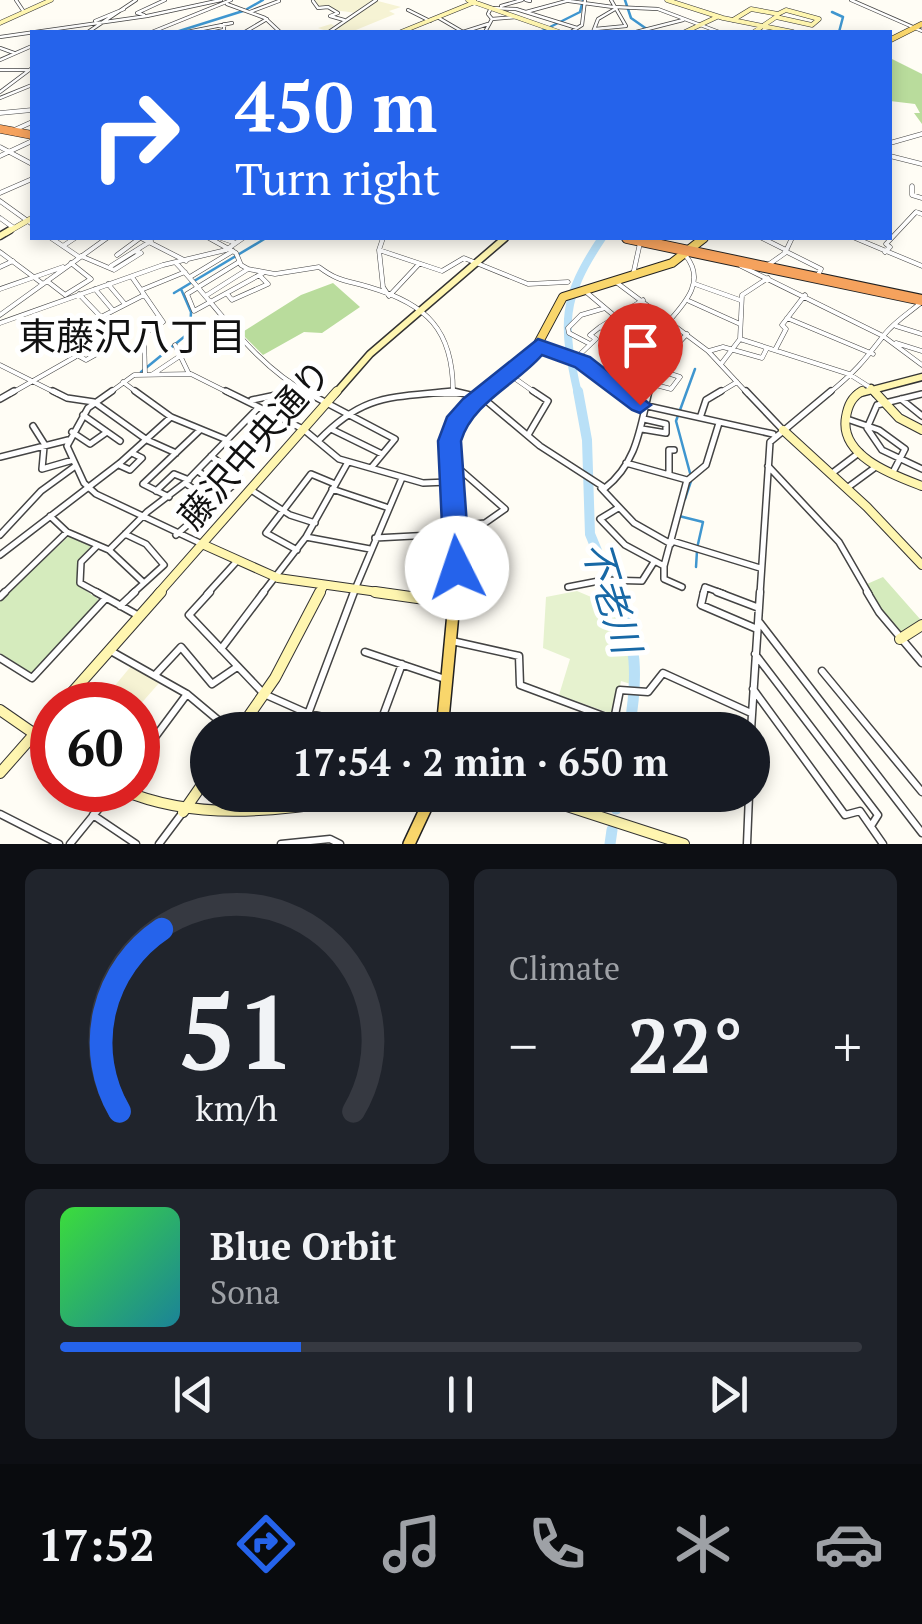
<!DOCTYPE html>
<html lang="en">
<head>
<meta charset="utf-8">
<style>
	:root { --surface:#171b24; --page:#20242c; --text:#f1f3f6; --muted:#9ea1a6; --line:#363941; --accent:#2563eb }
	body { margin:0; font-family:"PT Serif","Noto Sans JP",serif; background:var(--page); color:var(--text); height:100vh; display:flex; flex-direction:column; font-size:38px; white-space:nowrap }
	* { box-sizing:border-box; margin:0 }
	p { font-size:32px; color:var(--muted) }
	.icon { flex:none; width:55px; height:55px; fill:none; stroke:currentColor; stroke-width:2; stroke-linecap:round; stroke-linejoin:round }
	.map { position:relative; height:844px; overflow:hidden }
	.side { display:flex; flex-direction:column; gap:25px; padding:25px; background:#0d0f14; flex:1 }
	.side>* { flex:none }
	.hud { position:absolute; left:30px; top:30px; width:862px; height:210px; border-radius:0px; box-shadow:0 5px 15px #0003; background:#2563eb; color:#fff; overflow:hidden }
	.speed { position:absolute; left:30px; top:682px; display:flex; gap:20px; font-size:50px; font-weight:700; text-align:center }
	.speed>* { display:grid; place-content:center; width:130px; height:130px; border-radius:50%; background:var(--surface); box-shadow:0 5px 15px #0003; line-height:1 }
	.speed .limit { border:15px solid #d22; background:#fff; color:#111 }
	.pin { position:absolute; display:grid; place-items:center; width:85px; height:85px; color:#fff; margin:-102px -42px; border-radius:50% 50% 50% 0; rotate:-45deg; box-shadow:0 0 10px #0007 }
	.pin .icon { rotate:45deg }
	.me { position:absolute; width:110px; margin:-55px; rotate:356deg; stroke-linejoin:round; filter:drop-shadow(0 0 8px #0008) }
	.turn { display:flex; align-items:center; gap:35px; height:210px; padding:0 40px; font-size:45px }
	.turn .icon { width:130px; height:130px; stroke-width:2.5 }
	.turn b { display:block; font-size:70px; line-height:85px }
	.big { font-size:75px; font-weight:700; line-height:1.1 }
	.side .tile { flex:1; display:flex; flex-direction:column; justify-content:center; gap:15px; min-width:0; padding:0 35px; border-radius:15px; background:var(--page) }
	.side .dial { align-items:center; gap:0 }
	.dial svg { height:260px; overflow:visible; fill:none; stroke:var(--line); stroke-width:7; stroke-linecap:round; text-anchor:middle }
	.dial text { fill:var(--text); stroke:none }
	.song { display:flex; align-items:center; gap:30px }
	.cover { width:120px; height:120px; border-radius:15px; background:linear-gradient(135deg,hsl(120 70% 55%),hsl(190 70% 35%)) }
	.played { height:10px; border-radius:5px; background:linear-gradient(90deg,var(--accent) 30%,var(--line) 30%) }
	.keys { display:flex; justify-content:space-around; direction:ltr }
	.heat { display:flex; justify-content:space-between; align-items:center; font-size:55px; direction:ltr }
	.side .tiles { flex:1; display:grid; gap:25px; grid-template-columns:1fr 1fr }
	.tile:last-child { grid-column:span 2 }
	.trip { position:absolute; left:190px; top:712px; width:580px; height:100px; border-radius:50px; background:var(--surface); box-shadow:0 5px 15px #0003; font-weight:700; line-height:100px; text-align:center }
	.tab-bar { display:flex; height:160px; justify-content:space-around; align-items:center; background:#090b0e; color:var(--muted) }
	.tab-bar .icon { width:70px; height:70px }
	.tab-bar .on { color:var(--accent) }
	.tab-bar b { font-size:45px; color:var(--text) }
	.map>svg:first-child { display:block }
</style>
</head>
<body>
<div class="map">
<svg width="922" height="844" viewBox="0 0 922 844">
	<rect width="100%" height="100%" fill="#fffdf5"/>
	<path fill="#f6f3d4" d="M315 0H374L401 7 389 11 395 14 351 32H330L318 28 331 24 338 28 356 13 319 8Z
		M132 665 160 682 138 707 112 689Z"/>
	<path fill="#d5ebbd" d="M71 534 92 545 79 561 78 585 98 599 97 603 32 675 0 653V600Z
		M883 577 920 619 901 635 878 607 867 584Z"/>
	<path fill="#b9dc9c" d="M890 58 922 74V124L914 113H920L915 104 890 101Z
		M333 283 360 307 322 333 304 332 263 355 241 333 301 295Z"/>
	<path fill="#e6f2cf" d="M577 591 622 610 634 651V685L621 681 615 715 559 695 570 659 543 648 546 597Z"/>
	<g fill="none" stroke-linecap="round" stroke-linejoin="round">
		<path stroke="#3f96cf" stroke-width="2.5" d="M625 0 631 18 651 32
			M247 9 263 0
			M832 12 843 17
			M176 32 243 11
			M540 32 580 12 583 0
			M839 32 843 17
			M174 293 266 238
			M141 372 190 332 191 312 181 289
			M690 473 676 421 695 369
			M685 499 691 481
			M679 516 703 522 698 544
			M696 567 697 551"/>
		<path stroke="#b9e0f7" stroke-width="8" d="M578 394C562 324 561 299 602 238"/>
		<path stroke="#b9e0f7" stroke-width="10" d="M578 391 587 440 590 534 615 594"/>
		<path stroke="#b9e0f7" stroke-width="11" d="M614 592C638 639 638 679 629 730
			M616 809 618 795
			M610 844 612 830"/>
		<g stroke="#444" stroke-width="4">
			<path id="street-far3" d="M16 0 24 12
				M526 0 530 1
				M611 0 626 26
				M851 0 922 31
				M313 1 318 8 328 7 338 13 330 16 344 20
				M569 1 613 7
				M227 4 265 18 280 32
				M501 6 522 0
				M614 7 658 9 719 32
				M490 8 516 9 577 28
				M408 10 430 21
				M250 12 279 1
				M526 12 570 0
				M144 15 137 13 165 0
				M439 18 463 32
				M492 19 516 17
				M95 21 124 9
				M595 29 626 26
				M88 32 136 0
				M110 32H114
				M152 32 231 0
				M187 32 232 23
				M215 32 224 30V24
				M245 32 267 19
				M329 32 376 0
				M463 32 488 24
				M485 32 492 19 488 14 491 8
				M571 32 582 25 585 0
				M593 32 598 19 615 9
				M636 32 683 20
				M0 37 147 16 221 0
				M0 48 14 53
				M0 60 32 46
				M0 70H27
				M0 92 32 68
				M0 98 32 85"/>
		</g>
		<g stroke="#444" stroke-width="5">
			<path id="street-far2" d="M0 113 32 110
				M12 131 32 122
				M890 143 922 134
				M0 147 32 164
				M0 156 32 141
				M890 156 922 164
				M912 186V195L922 198
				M0 193 32 179
				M0 201 32 224
				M0 218 14 228
				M51 238 79 257
				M141 238 186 261
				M209 238 236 253 241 265 248 269 275 274 319 267C339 282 346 280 369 287 427 304 453 330 453 391
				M221 238 236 243
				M383 238 379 250 442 271 464 258 528 284 568 282
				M762 238 786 250
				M855 238 922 266
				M63 246 75 238
				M379 250 383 287 389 296 419 264
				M785 251 821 269 818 275
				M0 252 43 284
				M885 252 890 247 886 244 916 212 922 214
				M117 255 140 238
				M81 256 114 270 141 253 135 251
				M239 262 187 294 194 311 263 273
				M176 263C219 308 253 364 309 394
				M768 265 785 253 792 238
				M111 266 151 241
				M741 266 883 336 922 365
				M0 267 13 261
				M633 275 640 243
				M132 277 163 322 144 334 145 374
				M190 277 233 251
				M47 281 64 294
				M616 282 708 351 748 394
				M108 284 124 303
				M695 284 740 300
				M0 289 63 267
				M95 289 112 309
				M141 290 185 272
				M585 291 617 318
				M79 294 101 317
				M65 295 91 279 71 263
				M207 295 248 269
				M228 295 232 300 268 284 259 275
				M643 300 600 327 638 352 661 360
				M689 301 740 324
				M0 315 107 238
				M787 318 873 354
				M670 320C687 301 705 280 686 256
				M0 323 163 265 226 250 243 238
				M896 326 922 334
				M740 339 849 374 871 388
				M896 343 922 351
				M590 344 569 333 568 328 581 315 605 308
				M175 345 189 374
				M538 346 578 361 620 394
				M223 350 243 341
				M775 350 786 329 782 325 805 295
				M709 351 723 347 762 358 767 348
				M77 355 86 360 111 346 93 328
				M576 358 596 339 590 335 600 327
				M639 363 657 367
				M721 364 740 339 742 295 768 278
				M0 365 58 394
				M153 374 180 356
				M599 374 605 369 618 374
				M510 375 537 394
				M123 382 139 394
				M628 382 650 392
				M652 384 671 389 680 377 655 369
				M10 394 75 357 101 317 144 295
				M108 394 134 375 191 374 231 394
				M283 394 300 390
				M429 394H464
				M649 394 659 364 687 334
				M717 394 737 382
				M828 394C855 372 864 361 884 335 894 322 910 312 922 302"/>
		</g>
		<g stroke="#444" stroke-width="8">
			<path id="street-far1" d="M53 391 67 398 94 402 147 440 176 453
				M112 391 88 408 67 446 84 483 96 494 202 544
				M135 391 171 417 227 440
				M226 391 303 429 339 459 423 483 448 482
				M304 391 395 439 371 468
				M453 391 483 398 540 446 605 488C637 463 640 428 649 391
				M617 391 643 405 773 434
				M746 391 783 430
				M922 394 877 405 867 428 882 450 922 469
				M0 399 14 391
				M901 399 922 416
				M252 400 295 391
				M83 415 120 441
				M701 415 706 400 721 391
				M847 419 879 430 905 449 892 474
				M33 426 45 445
				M331 429 382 454
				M642 429 666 433V424L644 419
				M72 432 90 444 107 432
				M528 435 548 401 533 391
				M318 441C364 393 390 398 453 391
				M44 447 42 469 73 460
				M0 457 68 440
				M449 460 505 509 485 523 454 526
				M626 463 687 480 664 566V579L682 587
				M119 465 130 470 142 458 132 453
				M768 466 839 542 869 594
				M198 471 223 490
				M831 474 860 452
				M669 475V450H674
				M688 480 706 465 719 423
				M185 483 211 501
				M601 488 634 523 671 544
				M847 488 877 466
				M332 489 386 507
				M251 490 290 515 315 523
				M156 491 174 474 189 480
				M169 497 143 484 200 430
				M618 508 600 519 625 545 664 566
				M50 516 67 532 109 550 143 582
				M125 534 146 544 164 565 132 594
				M0 535 41 491 74 467
				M176 535 240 479 211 456
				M306 537 370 549
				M375 538 452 534
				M672 541 760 568
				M97 546 81 562 80 583 100 594
				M109 550 147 512 185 483 258 408
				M297 550 266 533 311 474 335 484
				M0 555 120 463 171 417
				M568 587 604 580 642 581 654 562
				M3 594 67 532
				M207 594 237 561
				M262 594 306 537 348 462
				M353 594 402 478
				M703 594 705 587 724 594
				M760 594 770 442 831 391"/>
		</g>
		<g stroke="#444" stroke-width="9">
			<path id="street" d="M96 592 139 616
				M210 592 189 615 264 694 309 714 378 729 402 664
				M704 592 701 605 757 629
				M717 592 759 608
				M867 592 879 612 922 663
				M0 597 5 592
				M120 606 135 592
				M760 623 922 833
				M452 641 519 656 520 685 614 720 620 690 648 692 663 673 751 713
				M221 649 264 592
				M109 650 187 694 230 730
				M365 652 445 679
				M755 654 878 815 871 826
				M0 658 32 678 106 598
				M822 671 922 792
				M155 675 181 647 212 684 237 667
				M753 689 845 815 860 811 883 844
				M302 730 354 592
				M751 730 760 592
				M138 760 187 694
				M0 814 59 844
				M93 815 136 844
				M70 844 114 790
				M159 844 183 812
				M281 844 330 839 340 844
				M747 844 749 795"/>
		</g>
		<g stroke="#333" stroke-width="5">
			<path id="secondary-far4" d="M468 0 559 32
				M667 0 723 18 793 32
				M733 20 751 9 778 14 786 10 819 19 812 25 776 17 754 32
				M0 23 51 0
				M401 32 475 2
				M685 32 717 17"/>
		</g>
		<g stroke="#333" stroke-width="6">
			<path id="secondary-far3" d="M6 233 32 218"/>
		</g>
		<g stroke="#333" stroke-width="9">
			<path id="secondary-far2" d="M0 236 10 230
				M871 388 876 394
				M335 394 370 354 505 238
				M857 394 922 377"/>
		</g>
		<g stroke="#333" stroke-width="10">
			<path id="secondary-far1" d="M862 391C852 397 848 405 846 417 839 456 893 475 922 486
				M874 391 899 418 922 430
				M783 430 867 507 922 565
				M202 544 278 578 392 594
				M158 594 337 391
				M319 594 324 585"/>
		</g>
		<g stroke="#333" stroke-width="12">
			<path id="secondary" d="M375 592 453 603
				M900 639 922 625
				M61 705 161 592
				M0 710 52 746
				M239 730 275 678 320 592
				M0 773 52 714
				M122 790C208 826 293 807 382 795
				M533 795 684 844
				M183 812 208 776"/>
		</g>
		<g stroke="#222" stroke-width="6">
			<path id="primary-far3" d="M890 40 922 24"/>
		</g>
		<g stroke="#222" stroke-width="10">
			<path id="primary-far2" d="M485 394 533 353 563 297 672 263 704 238"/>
		</g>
		<g stroke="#222" stroke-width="12">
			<path id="primary-far1" d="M455 594C458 553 440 462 452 431 459 414 474 403 488 391"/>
		</g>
		<g stroke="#222" stroke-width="14">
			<path id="primary" d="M442 730 455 592
				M409 844 432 795"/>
		</g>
		<g stroke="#222" stroke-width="9">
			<path id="highway-far1" d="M0 129 32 135"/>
		</g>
		<g stroke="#222" stroke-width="12">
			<path id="highway" d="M627 238 922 300"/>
		</g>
		<use href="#street-far3" stroke="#fff" stroke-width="2.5"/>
		<use href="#street-far2" stroke="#fff" stroke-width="4"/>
		<use href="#street-far1" stroke="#fff" stroke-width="5"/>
		<use href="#street" stroke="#fff" stroke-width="6"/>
		<use href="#secondary-far4" stroke="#fff6b0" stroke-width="4"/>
		<use href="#secondary-far3" stroke="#fff6b0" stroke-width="5"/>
		<use href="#secondary-far2" stroke="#fff6b0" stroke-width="6"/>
		<use href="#secondary-far1" stroke="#fff6b0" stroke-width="8"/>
		<use href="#secondary" stroke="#fff6b0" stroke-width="10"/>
		<use href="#primary-far3" stroke="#f9d66b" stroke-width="5"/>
		<use href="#primary-far2" stroke="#f9d66b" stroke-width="8"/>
		<use href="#primary-far1" stroke="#f9d66b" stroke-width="10"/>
		<use href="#primary" stroke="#f9d66b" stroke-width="11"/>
		<use href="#highway-far1" stroke="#f5a25d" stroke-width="8"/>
		<use href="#highway" stroke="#f5a25d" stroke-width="10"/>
	</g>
	<path fill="#2563eb" stroke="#184099" stroke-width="2.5" d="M538 339 590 357 651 405 640 413 632 410 575 367 542 355C517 384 472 403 461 441L470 568 466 576 457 579 448 576 444 568 438 441 447 417 463 399Z"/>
	<g text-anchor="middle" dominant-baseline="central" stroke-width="10" stroke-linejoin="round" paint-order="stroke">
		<g font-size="35" fill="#111" stroke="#fff">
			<text transform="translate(254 444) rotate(-49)">藤沢中央通り</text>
		</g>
		<g font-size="38" fill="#111" stroke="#fff">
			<text x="132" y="336">東藤沢八丁目</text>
		</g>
		<g font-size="38" font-style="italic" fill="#1768a6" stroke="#fff">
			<text transform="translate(612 597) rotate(73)">不老川</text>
		</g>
	</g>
</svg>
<div class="speed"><div class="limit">60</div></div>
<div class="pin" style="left:640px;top:405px;background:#d93025"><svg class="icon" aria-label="arrive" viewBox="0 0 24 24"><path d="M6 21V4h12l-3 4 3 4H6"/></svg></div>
<svg class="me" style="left:457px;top:568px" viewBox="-20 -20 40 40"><circle r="19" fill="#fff"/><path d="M0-13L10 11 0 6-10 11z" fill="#2563eb"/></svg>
<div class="trip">17:54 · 2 min · 650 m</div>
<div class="hud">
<div class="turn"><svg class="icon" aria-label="right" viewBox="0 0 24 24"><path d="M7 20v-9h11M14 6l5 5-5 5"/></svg><div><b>450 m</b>Turn right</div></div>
</div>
</div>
<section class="side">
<div class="tiles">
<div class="tile dial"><svg viewBox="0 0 100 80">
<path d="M14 69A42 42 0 1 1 86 69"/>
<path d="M14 69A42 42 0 0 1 27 13" stroke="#2563eb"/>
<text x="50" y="56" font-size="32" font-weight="700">51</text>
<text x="50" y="72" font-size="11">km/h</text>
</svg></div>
<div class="tile"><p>Climate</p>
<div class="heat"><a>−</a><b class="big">22°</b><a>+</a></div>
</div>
<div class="tile">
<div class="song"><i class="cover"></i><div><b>Blue Orbit</b><p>Sona</p></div></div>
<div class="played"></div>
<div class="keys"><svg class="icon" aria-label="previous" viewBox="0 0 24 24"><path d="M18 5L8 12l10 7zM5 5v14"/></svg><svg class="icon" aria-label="pause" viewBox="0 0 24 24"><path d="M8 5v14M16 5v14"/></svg><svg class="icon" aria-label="next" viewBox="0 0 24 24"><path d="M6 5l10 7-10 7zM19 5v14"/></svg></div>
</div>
</div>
</section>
<nav class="tab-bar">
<b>17:52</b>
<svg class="icon on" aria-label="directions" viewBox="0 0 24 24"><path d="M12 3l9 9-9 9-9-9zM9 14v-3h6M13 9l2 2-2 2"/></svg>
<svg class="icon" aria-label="music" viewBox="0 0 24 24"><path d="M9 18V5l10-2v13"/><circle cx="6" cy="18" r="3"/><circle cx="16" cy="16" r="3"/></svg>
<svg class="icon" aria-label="phone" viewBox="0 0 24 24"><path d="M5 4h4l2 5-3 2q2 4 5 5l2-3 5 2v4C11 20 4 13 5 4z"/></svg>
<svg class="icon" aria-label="climate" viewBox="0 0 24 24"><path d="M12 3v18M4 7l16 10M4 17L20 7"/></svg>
<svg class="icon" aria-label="car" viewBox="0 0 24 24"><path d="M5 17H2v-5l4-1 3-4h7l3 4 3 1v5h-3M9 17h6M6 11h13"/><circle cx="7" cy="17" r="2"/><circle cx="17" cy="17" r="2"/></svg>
</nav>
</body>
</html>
